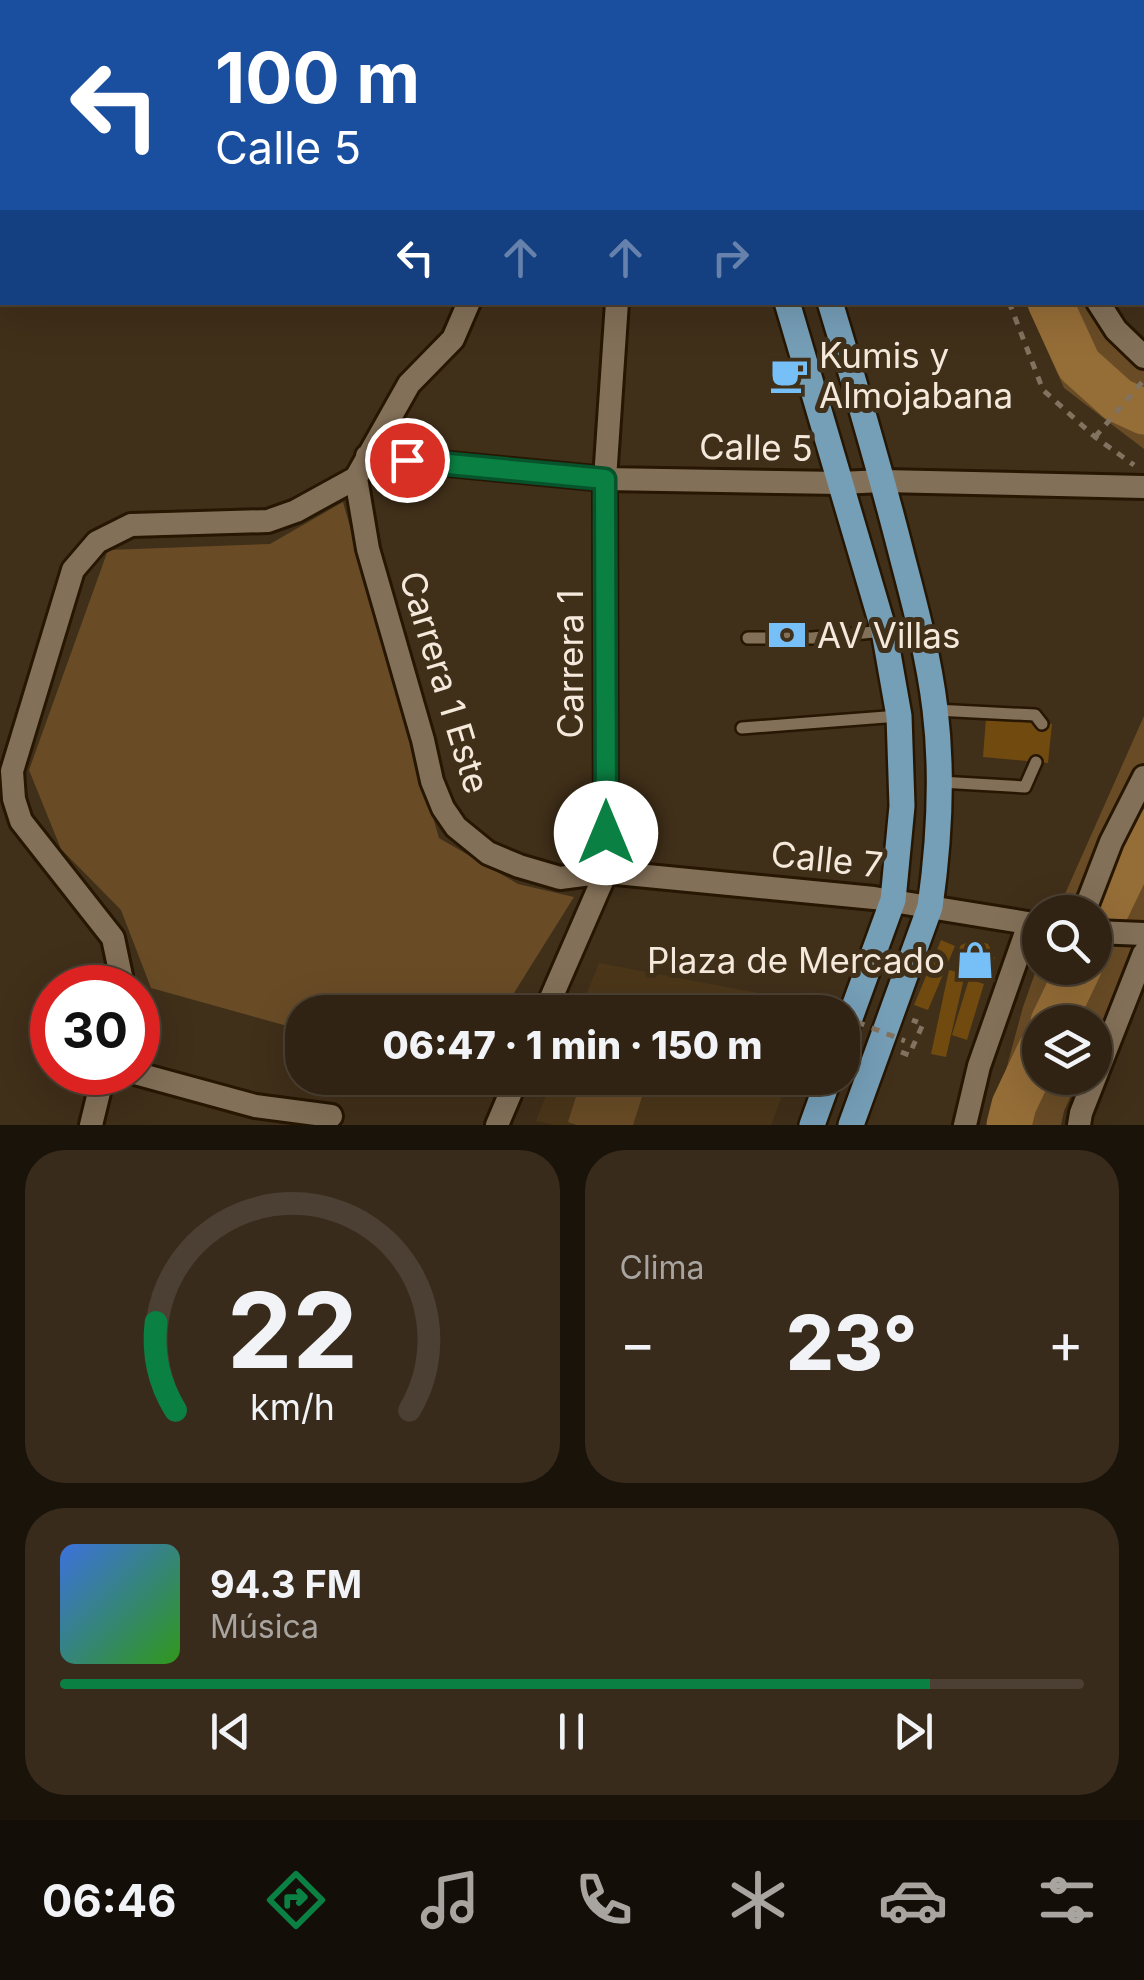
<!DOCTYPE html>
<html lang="es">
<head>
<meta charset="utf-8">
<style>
	:root { --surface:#302313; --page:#382b1c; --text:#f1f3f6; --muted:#a8a4a0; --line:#4b4033; --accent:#0b8043 }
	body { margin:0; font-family:Inter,sans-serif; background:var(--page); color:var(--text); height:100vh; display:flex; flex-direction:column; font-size:38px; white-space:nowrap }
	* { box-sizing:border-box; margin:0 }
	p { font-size:32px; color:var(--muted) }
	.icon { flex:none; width:55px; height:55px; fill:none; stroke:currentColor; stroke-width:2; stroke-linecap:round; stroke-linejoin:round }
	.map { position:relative; height:1125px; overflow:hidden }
	.drawer { display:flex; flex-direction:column; gap:25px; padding:25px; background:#1a130a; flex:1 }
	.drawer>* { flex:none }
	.banner { position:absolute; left:0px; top:0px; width:1145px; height:305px; box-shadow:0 10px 40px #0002,0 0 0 2px var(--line); background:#1a4fa0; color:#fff; overflow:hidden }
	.tools { position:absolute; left:1022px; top:895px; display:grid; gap:20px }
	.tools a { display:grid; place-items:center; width:90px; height:90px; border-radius:50%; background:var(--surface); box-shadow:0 10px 40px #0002,0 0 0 2px var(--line); font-size:50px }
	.speed { position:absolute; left:30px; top:965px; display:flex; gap:20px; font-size:50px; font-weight:700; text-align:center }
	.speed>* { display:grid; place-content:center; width:130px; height:130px; border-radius:50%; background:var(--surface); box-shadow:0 10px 40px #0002,0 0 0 2px var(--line); line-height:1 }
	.speed .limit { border:15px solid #d22; background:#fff; color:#111 }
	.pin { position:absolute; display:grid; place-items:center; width:85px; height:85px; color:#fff; margin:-42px; border:5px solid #fff; border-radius:50%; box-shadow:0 2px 10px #0007 }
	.me { position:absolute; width:110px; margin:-55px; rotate:0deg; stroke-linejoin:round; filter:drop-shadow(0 0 8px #0008) }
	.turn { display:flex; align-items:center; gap:35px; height:210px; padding:0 50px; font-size:45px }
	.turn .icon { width:130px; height:130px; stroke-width:2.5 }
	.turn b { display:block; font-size:70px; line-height:85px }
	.lanes { display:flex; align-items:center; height:95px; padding:0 50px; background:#0003; justify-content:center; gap:50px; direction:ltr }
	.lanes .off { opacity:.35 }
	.big { font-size:75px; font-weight:800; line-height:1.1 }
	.drawer .card { flex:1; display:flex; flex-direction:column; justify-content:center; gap:15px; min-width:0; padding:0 35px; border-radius:40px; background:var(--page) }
	.drawer .dial { align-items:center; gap:0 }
	.dial svg { height:260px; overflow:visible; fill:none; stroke:var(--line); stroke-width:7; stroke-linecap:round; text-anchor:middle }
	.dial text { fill:var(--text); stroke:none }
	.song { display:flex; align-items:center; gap:30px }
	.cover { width:120px; height:120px; border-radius:15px; background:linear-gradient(135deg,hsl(220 70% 55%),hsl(110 70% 35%)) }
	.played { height:10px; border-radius:5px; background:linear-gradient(90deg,var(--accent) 85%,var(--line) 85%) }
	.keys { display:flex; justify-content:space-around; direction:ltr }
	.heat { display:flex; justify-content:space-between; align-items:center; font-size:55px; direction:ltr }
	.drawer .tiles { flex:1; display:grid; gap:25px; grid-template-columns:1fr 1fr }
	.card:last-child { grid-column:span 2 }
	.trip { position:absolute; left:285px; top:995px; width:575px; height:100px; border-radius:40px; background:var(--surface); box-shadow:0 10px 40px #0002,0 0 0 2px var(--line); font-weight:800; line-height:100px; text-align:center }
	.tab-bar { display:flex; height:160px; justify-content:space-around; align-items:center; background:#130e08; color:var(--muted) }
	.tab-bar .icon { width:70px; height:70px }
	.tab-bar .selected { color:var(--accent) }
	.tab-bar b { font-size:45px; color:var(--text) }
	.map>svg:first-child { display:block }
</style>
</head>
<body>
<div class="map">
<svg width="1144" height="1125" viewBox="0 0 1144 1125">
	<rect width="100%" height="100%" fill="#402f19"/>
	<path fill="#4b3619" d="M599 963 817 1004 814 1012H579Z
		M553 1078H789L771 1125H554L536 1121Z"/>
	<path fill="#694c26" d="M763 0H952L953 2H764Z
		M1026 303H1088L1104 336 1144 364V449L1064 388Z
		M343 502 439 838 518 884 574 897 502 1012H302V1030L151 988 121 910 61 849 29 770 108 550 270 544Z
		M1144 716V926L1095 1040V1022H1040V1078H1079L1064 1111 1061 1125H991L1023 1007 1040 959V968H1095V912H1057Z
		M582 1078H648L633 1125H577L568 1122Z"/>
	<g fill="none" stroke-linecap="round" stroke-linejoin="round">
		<path stroke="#956d37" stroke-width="45" d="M913 0 915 2
			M1050 302 1079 365 1118 400 1144 412
			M1095 934 1144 832
			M1053 1022 1079 968
			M1009 1125 1014 1105 1040 1050"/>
	</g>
	<path fill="#704a0f" d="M986 718 1052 724 1048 763 983 757Z
		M941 940 955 946 928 1010 914 1005Z
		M974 940 988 944 995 958 984 975 975 977 966 974 956 963 957 953 961 945Z
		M949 970 965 974 946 1057 931 1054Z
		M969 979 984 984 967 1040 952 1035Z"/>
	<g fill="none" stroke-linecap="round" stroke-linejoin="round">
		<g stroke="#261602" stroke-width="16">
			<path id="service" d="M748 638H812L884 631
				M935 710 1035 715 1042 724
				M742 728 899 716
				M940 782 1025 787 1036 762"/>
		</g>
		<g stroke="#261602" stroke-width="28">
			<path id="minor" d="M95 0 96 2
				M447 0 448 2
				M965 0 966 2
				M289 2V0
				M469 302 453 339 409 384 356 478 368 549 423 740 432 781 443 808 456 827 488 853 519 866 560 878 606 872 874 898 1040 925
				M1098 302 1116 330 1144 357
				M367 456 605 479 840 483 883 481 1144 487
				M1084 912 1111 842 1144 777
				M1095 932 1144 934
				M118 988 121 976 113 938 21 821 14 799 12 771 73 570 97 542 131 525 268 521 296 511 356 478
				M545 1012 606 872 605 479 617 302
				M131 1072 255 1106 331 1116
				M91 1125 104 1072
				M497 1125 517 1078
				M965 1125 979 1066 1029 924
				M1079 1125 1081 1113 1144 953"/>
		</g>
		<g stroke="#261602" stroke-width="30">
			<path id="primary" d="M734 0 736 2
				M708 2 709 0
				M787 302 884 631 899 716 902 806 893 900 842 1040
				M830 302C856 388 881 473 903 560 916 609 929 659 935 709 943 774 939 843 930 907L851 1125
				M812 1125 829 1078"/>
		</g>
		<path stroke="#827260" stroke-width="5" stroke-dasharray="8 8" stroke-linecap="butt" d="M860 0 861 2
			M1009 302 1043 390 1095 437 1134 465
			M1095 437 1144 380
			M901 1052 909 1055 923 1024 912 1020"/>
		<use href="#service" stroke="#837058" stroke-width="11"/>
		<use href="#minor" stroke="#837058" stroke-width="22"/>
		<use href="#primary" stroke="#759eb7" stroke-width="25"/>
		<path stroke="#827260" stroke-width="5" stroke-dasharray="8 8" stroke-linecap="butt" d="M842 1016 905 1041"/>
	</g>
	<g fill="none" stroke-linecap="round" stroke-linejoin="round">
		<g stroke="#07532c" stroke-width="25">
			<path id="route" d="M407 460 605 479 606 833"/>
		</g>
		<use href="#route" stroke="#0b8043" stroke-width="18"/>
	</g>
	<defs>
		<g id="cafe-bare" transform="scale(3)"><path d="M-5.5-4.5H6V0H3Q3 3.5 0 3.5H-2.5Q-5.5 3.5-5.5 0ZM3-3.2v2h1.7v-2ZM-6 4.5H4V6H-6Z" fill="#76c0f7" stroke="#402f19" stroke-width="2.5" paint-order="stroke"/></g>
		<g id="bank-bare" transform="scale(3)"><path d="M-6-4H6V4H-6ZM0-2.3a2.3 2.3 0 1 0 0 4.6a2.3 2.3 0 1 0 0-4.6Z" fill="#76c0f7" stroke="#402f19" stroke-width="2.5" paint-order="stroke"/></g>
		<g id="shop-bare" transform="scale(3)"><path d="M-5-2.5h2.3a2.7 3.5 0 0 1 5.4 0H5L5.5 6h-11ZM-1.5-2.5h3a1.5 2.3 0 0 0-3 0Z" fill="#76c0f7" stroke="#402f19" stroke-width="2.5" paint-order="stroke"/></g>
	</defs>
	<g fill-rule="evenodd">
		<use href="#cafe-bare" x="789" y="375"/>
		<use href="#bank-bare" x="787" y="635"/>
		<use href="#shop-bare" x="975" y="960"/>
	</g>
	<g text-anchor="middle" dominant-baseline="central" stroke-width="10" stroke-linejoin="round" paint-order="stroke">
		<g font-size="35" fill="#f5e9dc" stroke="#402f19" text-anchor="start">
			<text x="819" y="355">Kumis y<tspan x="819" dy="40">Almojabana</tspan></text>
			<text x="817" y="635">AV Villas</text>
			<text x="945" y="960" text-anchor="end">Plaza de Mercado</text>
		</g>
		<g font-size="35" fill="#f5e9dc" stroke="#402f19">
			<text transform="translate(756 447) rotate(1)">Calle 5</text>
			<text transform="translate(570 664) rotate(-90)">Carrera 1</text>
			<text transform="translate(445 682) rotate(73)">Carrera 1 Este</text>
			<text transform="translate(827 859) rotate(6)">Calle 7</text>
		</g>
	</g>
</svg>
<div class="tools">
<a><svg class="icon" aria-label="search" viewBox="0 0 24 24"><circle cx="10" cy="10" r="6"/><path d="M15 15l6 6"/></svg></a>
<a><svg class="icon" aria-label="layers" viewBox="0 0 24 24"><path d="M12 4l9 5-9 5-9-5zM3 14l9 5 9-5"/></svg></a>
</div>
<div class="speed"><div class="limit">30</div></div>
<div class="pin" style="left:407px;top:460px;background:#d93025"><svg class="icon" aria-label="arrive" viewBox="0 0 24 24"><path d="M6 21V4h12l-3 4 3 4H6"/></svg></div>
<svg class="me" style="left:606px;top:833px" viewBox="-20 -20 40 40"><circle r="19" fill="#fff"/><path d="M0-13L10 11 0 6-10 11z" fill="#0b8043"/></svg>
<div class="trip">06:47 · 1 min · 150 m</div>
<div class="banner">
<div class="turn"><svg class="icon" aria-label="left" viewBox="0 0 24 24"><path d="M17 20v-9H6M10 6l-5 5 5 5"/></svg><div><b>100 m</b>Calle 5</div></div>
<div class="lanes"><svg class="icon" aria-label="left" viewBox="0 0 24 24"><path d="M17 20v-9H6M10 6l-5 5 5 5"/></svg><svg class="icon off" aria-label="ahead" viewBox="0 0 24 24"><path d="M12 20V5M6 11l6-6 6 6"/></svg><svg class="icon off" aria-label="ahead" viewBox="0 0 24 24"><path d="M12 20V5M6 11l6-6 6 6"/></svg><svg class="icon off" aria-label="right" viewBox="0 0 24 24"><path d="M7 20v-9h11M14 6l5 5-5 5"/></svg></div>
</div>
</div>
<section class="drawer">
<div class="tiles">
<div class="card dial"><svg viewBox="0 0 100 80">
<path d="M14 69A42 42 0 1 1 86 69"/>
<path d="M14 69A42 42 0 0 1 8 42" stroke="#0b8043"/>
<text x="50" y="56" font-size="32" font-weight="700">22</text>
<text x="50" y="72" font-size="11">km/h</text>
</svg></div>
<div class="card"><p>Clima</p>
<div class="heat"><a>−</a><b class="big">23°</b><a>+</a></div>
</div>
<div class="card">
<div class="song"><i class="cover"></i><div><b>94.3 FM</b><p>Música</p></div></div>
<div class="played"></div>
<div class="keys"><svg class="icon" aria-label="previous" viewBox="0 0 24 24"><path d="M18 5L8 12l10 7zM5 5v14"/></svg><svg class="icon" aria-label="pause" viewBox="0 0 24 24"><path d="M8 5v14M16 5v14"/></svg><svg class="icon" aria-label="next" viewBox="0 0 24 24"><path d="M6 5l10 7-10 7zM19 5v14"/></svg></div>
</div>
</div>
</section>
<nav class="tab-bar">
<b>06:46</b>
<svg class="icon selected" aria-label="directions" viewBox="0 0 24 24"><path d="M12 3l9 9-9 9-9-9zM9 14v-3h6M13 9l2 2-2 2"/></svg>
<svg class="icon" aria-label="music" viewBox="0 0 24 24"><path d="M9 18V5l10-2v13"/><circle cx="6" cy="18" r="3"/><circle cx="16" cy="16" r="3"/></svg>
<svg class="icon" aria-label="phone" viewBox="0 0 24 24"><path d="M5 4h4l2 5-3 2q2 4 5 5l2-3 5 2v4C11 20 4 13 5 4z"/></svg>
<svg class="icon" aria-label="climate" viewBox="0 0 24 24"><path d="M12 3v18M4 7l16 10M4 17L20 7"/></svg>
<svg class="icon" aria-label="car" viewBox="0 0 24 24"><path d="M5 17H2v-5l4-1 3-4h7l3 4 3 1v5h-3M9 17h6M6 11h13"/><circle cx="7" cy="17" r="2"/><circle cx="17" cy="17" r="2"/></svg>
<svg class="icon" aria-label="filters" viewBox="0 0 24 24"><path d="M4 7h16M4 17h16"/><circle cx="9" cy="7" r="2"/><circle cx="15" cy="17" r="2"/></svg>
</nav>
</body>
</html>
